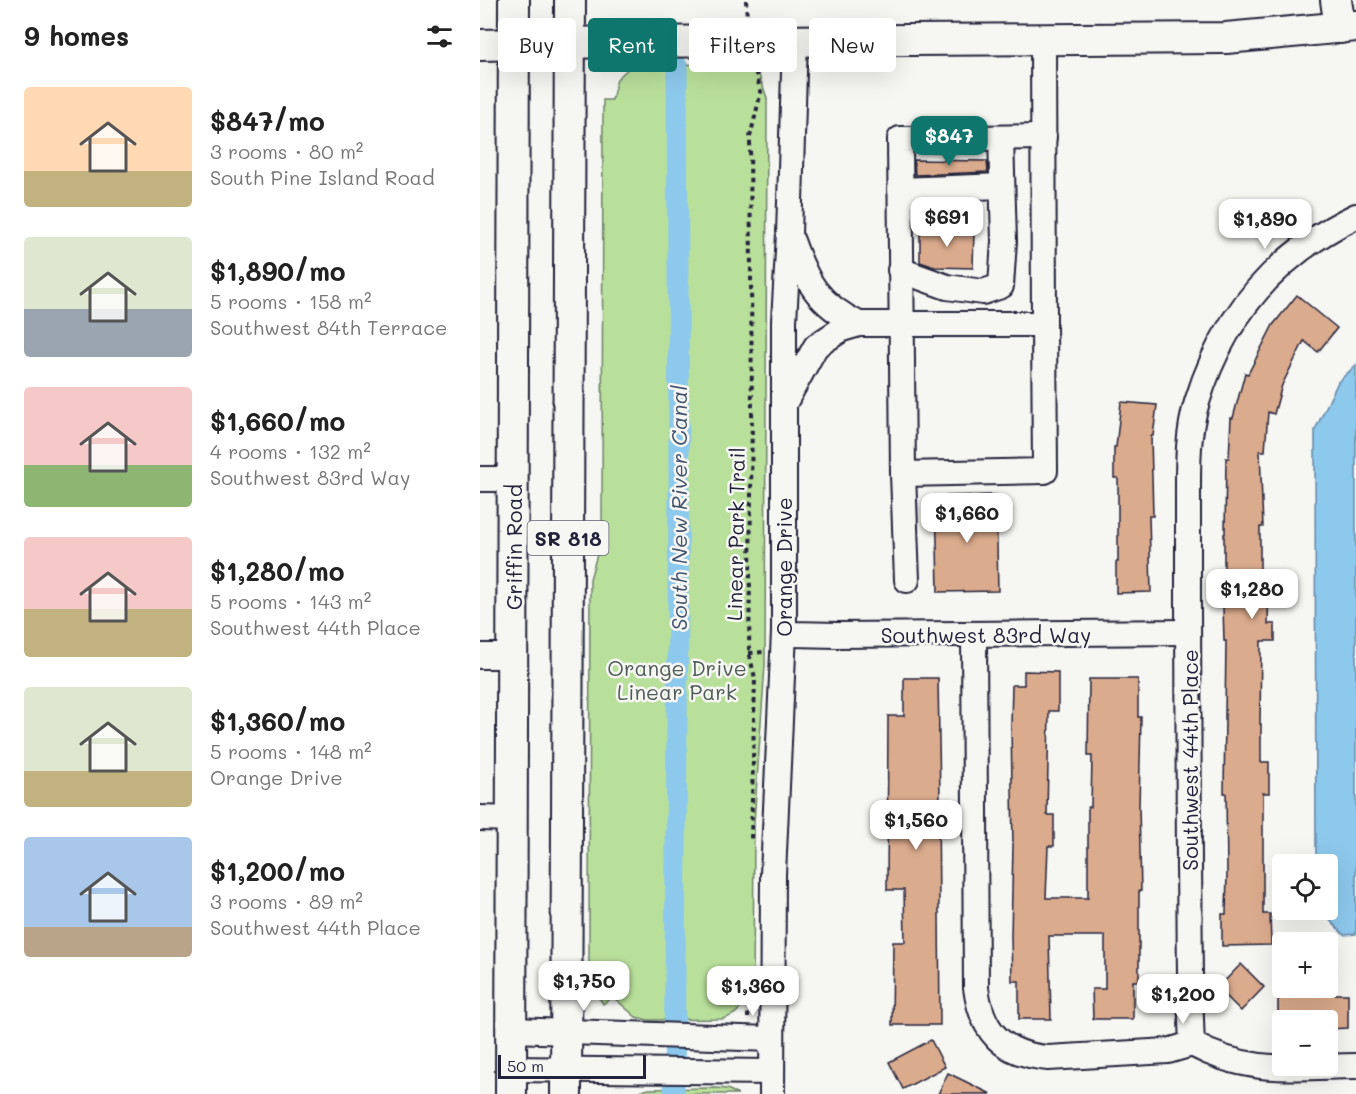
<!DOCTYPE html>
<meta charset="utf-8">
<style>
:root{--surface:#fff;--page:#f2f2f2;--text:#222;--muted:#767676;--accent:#0f766e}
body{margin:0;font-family:Mali,sans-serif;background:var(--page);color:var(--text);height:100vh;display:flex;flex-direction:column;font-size:22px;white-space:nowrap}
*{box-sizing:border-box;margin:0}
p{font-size:20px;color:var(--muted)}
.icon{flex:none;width:33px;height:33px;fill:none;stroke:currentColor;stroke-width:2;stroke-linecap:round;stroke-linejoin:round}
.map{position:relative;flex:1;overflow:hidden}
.panel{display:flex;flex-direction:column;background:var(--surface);width:480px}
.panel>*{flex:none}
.top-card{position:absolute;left:18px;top:18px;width:570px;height:54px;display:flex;gap:12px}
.buttons{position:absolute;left:792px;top:854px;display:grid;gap:12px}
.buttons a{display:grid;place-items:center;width:66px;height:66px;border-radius:6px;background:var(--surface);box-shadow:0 6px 24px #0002;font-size:30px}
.scale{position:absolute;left:18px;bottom:15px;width:148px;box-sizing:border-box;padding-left:6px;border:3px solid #22223b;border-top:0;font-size:16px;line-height:21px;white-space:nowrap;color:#22223b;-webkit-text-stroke:4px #f6f6f2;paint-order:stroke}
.price{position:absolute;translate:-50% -51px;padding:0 14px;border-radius:12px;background:#fff;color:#222;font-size:20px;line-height:39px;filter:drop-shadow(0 2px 3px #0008)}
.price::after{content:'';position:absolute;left:50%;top:36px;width:18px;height:14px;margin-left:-9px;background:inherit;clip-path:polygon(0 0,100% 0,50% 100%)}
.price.active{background:var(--accent);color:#fff}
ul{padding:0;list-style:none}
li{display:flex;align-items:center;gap:18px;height:150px;padding:0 24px}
li span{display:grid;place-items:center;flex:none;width:168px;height:120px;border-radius:6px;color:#555}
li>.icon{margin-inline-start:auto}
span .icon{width:72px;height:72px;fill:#fffc;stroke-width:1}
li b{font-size:26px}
h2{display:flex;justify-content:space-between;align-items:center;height:72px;padding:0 24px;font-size:26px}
.tag{padding:0 21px;border-radius:6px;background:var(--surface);box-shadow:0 6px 24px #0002;font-size:21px;line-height:54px}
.tag.active{background:var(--accent);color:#fff}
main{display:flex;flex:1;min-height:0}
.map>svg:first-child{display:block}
.green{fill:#b9e09b;stroke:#6e816b;stroke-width:1.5}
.water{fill:#8dc9ed;stroke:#6286a6;stroke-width:1.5}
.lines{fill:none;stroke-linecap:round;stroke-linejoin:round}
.canal{stroke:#8dc9ed;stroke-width:21}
.building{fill:#dbab8d;stroke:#22223b;stroke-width:1.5}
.minor-casing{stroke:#22223b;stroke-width:28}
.major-casing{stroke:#22223b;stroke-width:34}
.path{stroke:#22223b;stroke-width:4;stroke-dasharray:4.5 4.5;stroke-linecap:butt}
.minor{stroke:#f6f6f2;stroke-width:24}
.major{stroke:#f6f6f2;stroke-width:30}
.labels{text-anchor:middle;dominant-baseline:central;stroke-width:5;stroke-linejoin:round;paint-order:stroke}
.shield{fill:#f6f6f2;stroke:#626272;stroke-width:1.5}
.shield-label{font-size:20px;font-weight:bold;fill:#22223b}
.street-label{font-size:21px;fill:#22223b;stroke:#f6f6f2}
.park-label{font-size:21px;fill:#4f5b58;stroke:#f6f6f2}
.water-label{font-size:22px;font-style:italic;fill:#425470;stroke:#f6f6f2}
</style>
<main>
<section class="panel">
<h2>9 homes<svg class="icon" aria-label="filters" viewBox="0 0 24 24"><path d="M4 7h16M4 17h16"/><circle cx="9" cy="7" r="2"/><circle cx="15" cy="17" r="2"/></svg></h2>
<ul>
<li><span style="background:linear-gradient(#ffd9b3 70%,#c2b280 0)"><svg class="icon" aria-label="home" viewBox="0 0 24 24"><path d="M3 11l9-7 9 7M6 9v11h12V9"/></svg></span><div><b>$847/mo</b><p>3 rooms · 80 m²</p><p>South Pine Island Road</p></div></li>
<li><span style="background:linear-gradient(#dfe7d0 60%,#9aa5b1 0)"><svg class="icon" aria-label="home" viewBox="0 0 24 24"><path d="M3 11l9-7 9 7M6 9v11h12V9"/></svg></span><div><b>$1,890/mo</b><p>5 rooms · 158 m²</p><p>Southwest 84th Terrace</p></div></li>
<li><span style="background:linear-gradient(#f6c9c9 65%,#8fb573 0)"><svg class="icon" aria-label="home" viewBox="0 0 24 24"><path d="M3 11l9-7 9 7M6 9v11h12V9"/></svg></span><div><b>$1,660/mo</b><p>4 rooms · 132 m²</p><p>Southwest 83rd Way</p></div></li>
<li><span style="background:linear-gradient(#f6c9c9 60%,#c2b280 0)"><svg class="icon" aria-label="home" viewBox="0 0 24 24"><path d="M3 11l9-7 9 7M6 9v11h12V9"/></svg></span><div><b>$1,280/mo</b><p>5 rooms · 143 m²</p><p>Southwest 44th Place</p></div></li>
<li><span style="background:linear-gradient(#dfe7d0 70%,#c2b280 0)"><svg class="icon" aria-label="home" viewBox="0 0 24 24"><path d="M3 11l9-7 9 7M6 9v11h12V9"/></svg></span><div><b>$1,360/mo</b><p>5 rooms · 148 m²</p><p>Orange Drive</p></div></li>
<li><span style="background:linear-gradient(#a9c7e8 75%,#b9a48a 0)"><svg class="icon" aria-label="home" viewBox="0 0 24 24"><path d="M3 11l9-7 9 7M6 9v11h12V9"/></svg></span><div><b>$1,200/mo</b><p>3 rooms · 89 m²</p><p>Southwest 44th Place</p></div></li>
</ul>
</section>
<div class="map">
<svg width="876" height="1094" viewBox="0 0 876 1094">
<rect width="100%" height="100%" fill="#f6f6f2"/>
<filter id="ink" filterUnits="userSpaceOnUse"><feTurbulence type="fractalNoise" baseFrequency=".0167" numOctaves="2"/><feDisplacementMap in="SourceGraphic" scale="12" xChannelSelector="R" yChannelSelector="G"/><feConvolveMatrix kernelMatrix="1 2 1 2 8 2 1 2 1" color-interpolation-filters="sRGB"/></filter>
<g filter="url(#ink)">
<!-- green -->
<g class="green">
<path d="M264 64 279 75 287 98 285 665 274 822 273 993H265C263 1009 257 1015 242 1019L168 1020 156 1017 133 997 123 1004C114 991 111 980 109 964L110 579 122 537 123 100H132L137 79 152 65Z"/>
<polygon points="235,1088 247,1089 258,1094 151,1094 169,1089"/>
</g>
<!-- water -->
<polygon class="water" points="876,365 876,934 864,935 839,909 848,909 848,864 836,864 835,430 858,382"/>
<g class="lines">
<!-- canal -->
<polyline class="canal" points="194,1094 199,482 197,66"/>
</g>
<!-- building -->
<g class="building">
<polygon points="434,160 507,161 508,172 435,175"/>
<polygon points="440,228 494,229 493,268 455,267 440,262"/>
<polygon points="817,295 857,328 838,352 824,341 802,385 794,414 788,412 785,451 780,451 783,527 780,527 780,573 789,573 788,624 795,624 795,641 781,641 780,724 781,724 781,762 789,762 789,793 783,793 783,914 790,914 791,945 742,946 742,914 746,914 747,872 746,793 744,793 746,641 744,641 742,573 744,573 744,534 745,534 746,458 749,458 751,418 753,418 765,373 768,374 793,325"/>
<polygon points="641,402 677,405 673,436 671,436 673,516 669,516 671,592 636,593 636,562 638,562 638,478 634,478 634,447 636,447"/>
<polygon points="516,495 518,591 458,592 456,496"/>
<polygon points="544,671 578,672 578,711 569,711 567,815 574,815 574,846 568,846 566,898 608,898 608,807 611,807 612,756 608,756 609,679 658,679 658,717 661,717 659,807 661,891 659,891 659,981 653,981 653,1019 613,1019 612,989 625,989 625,936 569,936 571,1019 539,1019 539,981 532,981 531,936 533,846 531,725 532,685 544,685"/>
<polygon points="424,678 458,678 460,799 458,799 460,1025 412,1025 413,942 425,942 424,890 407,890 408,716 424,716"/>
<polygon points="761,964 784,987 761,1011 738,988"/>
<polygon points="830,987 830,994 868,994 868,1028 848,1029 848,1020 798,1020 798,988"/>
<polygon points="451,1040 465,1067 423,1089 409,1062"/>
<polygon points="468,1073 511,1094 458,1094"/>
</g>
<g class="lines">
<defs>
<g id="minor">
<polyline points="564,137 420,139 423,474 565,471 564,324"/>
<polyline points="420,190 522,186"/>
<path d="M312 241C327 283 338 304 379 324"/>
<polyline points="420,270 467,287 503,292 521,286 524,241 521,138"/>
<polyline points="304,404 336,346 362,329 379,324 564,324 563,39"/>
<polyline points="423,474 427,580"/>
<polyline points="0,479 33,479"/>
<polyline points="304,632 312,634 357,635 708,632"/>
<path d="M494 634 496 988C502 1033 523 1054 568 1058L688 1051 712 1044C769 1075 814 1067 876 1066"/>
<polyline points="0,656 33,656"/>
<polyline points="0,818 33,819"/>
<polyline points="32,1030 292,1039"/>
<path d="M712 1044C709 986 710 927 709 868 709 780 708 693 708 605 708 571 708 536 708 501 708 468 707 434 717 402 743 317 796 254 876 216"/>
<polyline points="32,1069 292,1072"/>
<polyline points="292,1094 293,875 304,632 304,321 309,234 315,40"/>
</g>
<g id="major">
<polyline points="856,0 860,28"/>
<polyline points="0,45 132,42 746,38 876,26"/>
<polyline points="31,1094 34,0"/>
<polyline points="86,1094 90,0"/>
</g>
</defs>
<!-- minor casing -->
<use href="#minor" class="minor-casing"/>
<!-- major casing -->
<use href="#major" class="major-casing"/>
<!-- path -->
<g class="path">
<polyline points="266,0 267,19"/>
<polyline points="270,65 275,70 281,92 270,137 272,415 269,653 275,678 271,841"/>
<polyline points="269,653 284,652"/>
<polyline points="268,1018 269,990"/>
</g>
<!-- minor -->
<use href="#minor" class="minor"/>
<!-- major -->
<use href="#major" class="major"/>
</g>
</g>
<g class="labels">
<!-- shield labels -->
<rect class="shield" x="47.5" y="521" width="81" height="34" rx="4.5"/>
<g class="shield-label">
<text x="88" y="538">SR 818</text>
</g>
<!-- street labels -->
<g class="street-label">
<text transform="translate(255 534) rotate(-89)">Linear Park Trail</text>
<text transform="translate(33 547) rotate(-90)">Griffin Road</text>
<text transform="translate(303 567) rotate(-90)">Orange Drive</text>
<text x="506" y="634">Southwest 83rd Way</text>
<text transform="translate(709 760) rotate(-90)">Southwest 44th Place</text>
</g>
<!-- park labels -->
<g class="park-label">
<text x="197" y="667">Orange Drive<tspan x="197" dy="24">Linear Park</tspan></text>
</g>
<!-- water labels -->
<g class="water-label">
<text transform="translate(198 508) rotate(-90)">South New River Canal</text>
</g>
</g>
</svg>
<div class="buttons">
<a><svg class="icon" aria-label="locate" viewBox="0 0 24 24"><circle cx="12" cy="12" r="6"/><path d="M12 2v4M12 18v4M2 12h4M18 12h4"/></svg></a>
<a>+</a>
<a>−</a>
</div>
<div class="scale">50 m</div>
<b class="price active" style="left:469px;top:167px">$847</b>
<b class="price" style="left:467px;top:248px">$691</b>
<b class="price" style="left:785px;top:250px">$1,890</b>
<b class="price" style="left:487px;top:544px">$1,660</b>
<b class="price" style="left:772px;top:620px">$1,280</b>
<b class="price" style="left:436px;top:851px">$1,560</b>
<b class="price" style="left:104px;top:1012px">$1,750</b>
<b class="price" style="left:273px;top:1017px">$1,360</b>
<b class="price" style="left:703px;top:1025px">$1,200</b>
<div class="top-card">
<a class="tag">Buy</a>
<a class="tag active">Rent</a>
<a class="tag">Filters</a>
<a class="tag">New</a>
</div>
</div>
</main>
